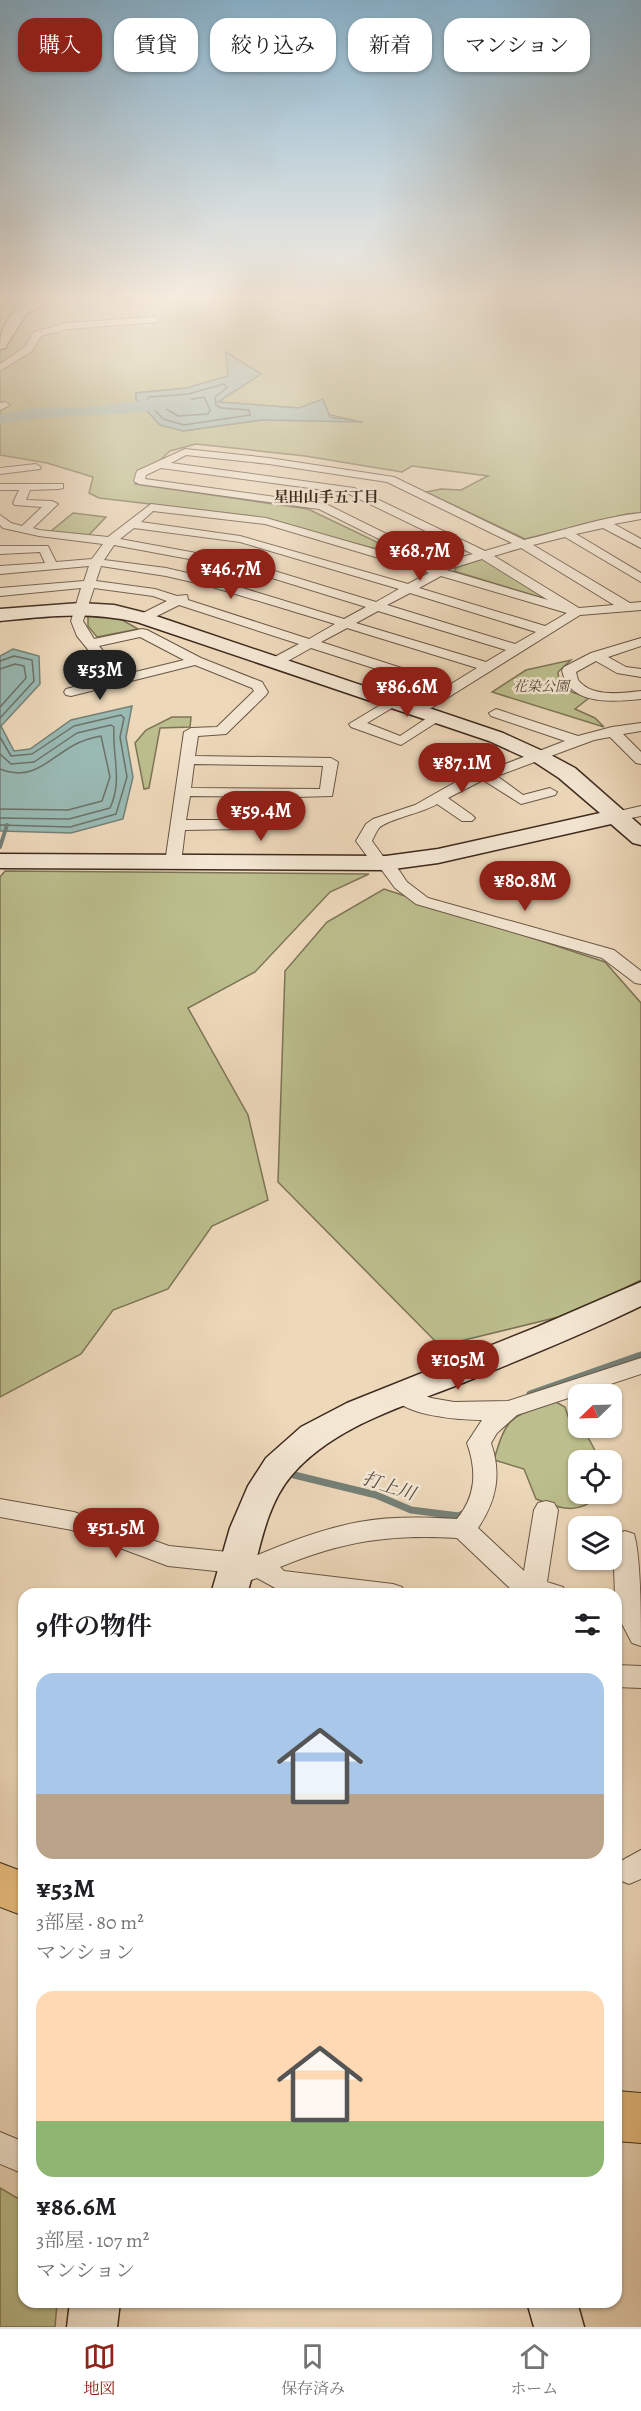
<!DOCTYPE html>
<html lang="ja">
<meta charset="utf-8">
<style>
:root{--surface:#fff;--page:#f2f2f2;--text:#202124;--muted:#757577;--line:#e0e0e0;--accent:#8f2418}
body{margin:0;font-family:Alegreya,"Noto Serif JP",serif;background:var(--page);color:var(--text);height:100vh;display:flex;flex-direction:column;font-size:22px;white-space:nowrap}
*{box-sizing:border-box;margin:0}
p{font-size:20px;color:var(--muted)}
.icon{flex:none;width:33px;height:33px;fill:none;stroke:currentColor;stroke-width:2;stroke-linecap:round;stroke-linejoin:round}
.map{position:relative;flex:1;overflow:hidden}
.drawer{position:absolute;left:18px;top:1588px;width:604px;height:720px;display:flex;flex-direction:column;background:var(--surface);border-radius:18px;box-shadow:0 2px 4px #0004}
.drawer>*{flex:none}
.banner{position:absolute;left:18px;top:18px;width:606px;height:54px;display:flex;gap:12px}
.needle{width:39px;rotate:247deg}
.buttons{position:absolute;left:568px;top:1384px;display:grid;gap:12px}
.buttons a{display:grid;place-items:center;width:54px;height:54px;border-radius:12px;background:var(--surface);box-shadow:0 2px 4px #0004;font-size:30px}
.price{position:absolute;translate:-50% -51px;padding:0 14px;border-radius:21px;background:var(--accent);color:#fff;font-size:20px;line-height:39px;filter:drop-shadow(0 2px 3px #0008)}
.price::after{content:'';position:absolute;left:50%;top:36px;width:18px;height:14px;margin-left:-9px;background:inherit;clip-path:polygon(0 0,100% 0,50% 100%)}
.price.on{background:#222;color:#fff}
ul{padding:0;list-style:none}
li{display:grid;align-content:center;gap:12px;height:318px;padding:0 18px}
li span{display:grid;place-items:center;height:186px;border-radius:18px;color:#555}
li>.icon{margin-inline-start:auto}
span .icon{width:108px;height:108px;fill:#fffc;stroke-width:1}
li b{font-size:26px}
h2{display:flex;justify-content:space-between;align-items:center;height:72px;padding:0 18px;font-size:26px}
.chip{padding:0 21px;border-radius:18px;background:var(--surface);box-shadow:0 2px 4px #0004;font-size:21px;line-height:54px}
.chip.on{background:var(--accent);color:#fff}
.tab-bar{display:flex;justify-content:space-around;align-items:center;height:84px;border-top:2px solid var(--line);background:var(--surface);font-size:16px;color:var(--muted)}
.tab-bar a{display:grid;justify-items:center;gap:3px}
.tab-bar .on{color:var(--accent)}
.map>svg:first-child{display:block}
.green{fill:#bcbe8d;stroke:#7d7456;stroke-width:1.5;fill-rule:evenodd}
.water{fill:#99b9b3;stroke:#758077;stroke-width:1.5}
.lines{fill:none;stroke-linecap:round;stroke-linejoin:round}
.shore{stroke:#6c7268;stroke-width:1.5}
.stream-far1{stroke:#758077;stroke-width:4}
.stream{stroke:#758077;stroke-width:7}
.river{fill:#99b9b3;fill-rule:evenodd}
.street-casing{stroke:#6a5645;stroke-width:2}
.secondary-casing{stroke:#3e2a1e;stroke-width:3}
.primary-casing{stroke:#3e2a1e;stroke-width:2}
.street{fill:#f3e6d2;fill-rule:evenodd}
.secondary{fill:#f3e6d2;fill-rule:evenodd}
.primary{fill:#e6bc7d;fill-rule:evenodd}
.labels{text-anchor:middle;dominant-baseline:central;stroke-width:5;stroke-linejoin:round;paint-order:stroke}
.far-park-label{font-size:14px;font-style:italic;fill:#574834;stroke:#f3e6d2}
.far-neighbourhood-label{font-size:15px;font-weight:bold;fill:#3e2a1e;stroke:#f3e6d2}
.water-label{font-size:18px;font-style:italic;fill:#554e43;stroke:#f3e6d2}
</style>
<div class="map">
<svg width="641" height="2327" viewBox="0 0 641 2327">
<rect width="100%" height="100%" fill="#edd8ba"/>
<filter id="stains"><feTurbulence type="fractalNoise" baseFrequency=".00333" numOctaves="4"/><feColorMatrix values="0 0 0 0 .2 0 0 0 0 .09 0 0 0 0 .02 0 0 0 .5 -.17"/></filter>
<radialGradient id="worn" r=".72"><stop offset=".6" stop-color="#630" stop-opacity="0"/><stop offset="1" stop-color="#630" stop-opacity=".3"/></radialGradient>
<!-- green -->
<g class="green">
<path d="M0 296H641V513L627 514 525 539 426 492 441 489 461 490 488 476 412 466 402 472 305 456 196 444 170 451 135 484 308 509 410 558 252 516 99 498 89 493 93 477 47 463 0 455ZM227 353 261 374 217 402 300 408 357 421 262 420 183 431 136 399V393L187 388 229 376Z"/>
<polygon points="73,513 106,517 87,537 50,532"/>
<polygon points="484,558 549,600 454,571 457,567"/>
<polygon points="88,614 117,617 138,629 97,637 88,626"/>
<polygon points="571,660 558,672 559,682 572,692 589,698 575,709 595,718 604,727 492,692 526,670"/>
<polygon points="172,717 191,717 190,727 160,728 149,788 144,789 135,743 146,730"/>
<polygon points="5,871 369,874 330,892 255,972 188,1008 248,1115 268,1200 212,1226 168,1289 113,1310 81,1354 0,1397 0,877"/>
<polygon points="384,889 605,962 641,1003 641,1280 575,1313 440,1346 278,1182 285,971 327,922"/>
<path d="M554 1401 565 1407 572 1428 579 1426V1428H583L598 1456 610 1453 614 1459 612 1481V1461H579V1494H602C578 1515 564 1510 536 1499L524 1469 494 1460C507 1414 511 1418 554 1401Z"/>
<polygon points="0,2188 24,2202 24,2302 57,2303 55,2327 0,2327"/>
</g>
<!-- water -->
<g class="water">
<polygon points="226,352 261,374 218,402 299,408 323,399 330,417 363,422 262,420 183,431 160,425 136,399 136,393 187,388 228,376"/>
<polygon points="13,649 39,656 40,684 1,726 14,751 30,749 71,720 132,706 126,737 133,777 123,819 71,833 0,831 0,656"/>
</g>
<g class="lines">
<!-- shore -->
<g class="shore">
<polygon points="224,384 227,388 215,397 216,405 221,408 249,410 250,415 184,425 163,419 147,401 149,397 188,394"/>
<polygon points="204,397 210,410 208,414 178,416 163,407 165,404"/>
<polyline points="0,661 14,656 32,660 34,681 0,718"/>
<polyline points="0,669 15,664 24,666 26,678 0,707"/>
<polyline points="0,737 11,756 32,754 74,726 121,715 124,718 120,737 127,777 116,814 70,827 0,825"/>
<path d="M0 754 11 764 34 762 77 733 111 725 114 727C112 756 123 780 110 808L69 819 0 818"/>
<path d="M0 769C33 782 47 760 74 745 83 740 91 738 101 736L110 777 102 801 68 810 0 809"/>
</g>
<!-- stream-far1 -->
<polyline class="stream-far1" points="0,847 7,825"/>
<!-- stream -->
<g class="stream">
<polyline points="530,1394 641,1355"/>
<polyline points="286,1473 376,1495 411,1510 459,1516 464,1513"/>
</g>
<!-- river -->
<path class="river" d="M185 396 190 398 193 401 190 404C129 419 62 412 0 424V414L32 408H79Z"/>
<defs>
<g id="street">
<polygon points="155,317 159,320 158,322 67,329 41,336 32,351 0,371 0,364 25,347 34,332 67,323"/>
<polygon points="5,402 10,405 0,410 0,403"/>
<path d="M185 449 269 458 394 477 524 540C563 531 601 517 641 513V519L614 524 641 539V548L603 528 576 534 641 573V582L565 537 533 545 630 603 641 602V610L580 615 420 715 413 711 415 708 442 690 311 648 279 666H269L267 663 269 660 299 644 179 605 147 621H139L137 618 139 615 167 601 153 596 94 588 83 621 94 639 142 629 147 630 201 658 262 682 268 692 266 695 226 734 198 736 195 756 331 758 338 762 332 796 295 797 294 825 291 828 185 830 181 863 173 868 167 866 165 863 184 732 191 728 217 727 254 691 252 688 195 665 71 696 66 695 64 692 66 689 111 678 77 636 71 621 81 588 0 596V588L84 581 89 566 0 574V566L45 563 40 552 0 554V546H48L56 562 92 559 103 544 39 536 3 528 0 525V515L11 523 22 526 42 507 15 505 13 503 19 490H0V484H63V488L59 489 30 490 26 500 52 501 58 504 33 528 39 530 108 537 151 504 266 518 433 566 319 509 139 484 134 481 137 471ZM186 455 269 464 387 482 512 543 485 551 354 488 171 463ZM161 468 347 493 473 554 443 562 326 504 145 479 146 475ZM153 511 265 524 429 573 408 584 240 536 141 522ZM134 528 240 542 399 589 376 602 245 562 120 539ZM114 545 243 569 366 607 344 619 213 579 166 568 104 560ZM521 548 614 605 579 608 494 556ZM482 559 548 600 446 570ZM101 566 166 576 209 586 335 624 309 639 188 600 187 595 177 596 155 589 96 581ZM441 576 567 613 545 626 419 588ZM410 593 536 632 515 644 387 605ZM378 611 506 650 486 662 356 623ZM347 628 477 668 451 684 321 642ZM140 637 184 660 123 675 99 646ZM194 764 323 766 320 789 191 788ZM190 796 280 797 279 820H186Z"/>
<polygon points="36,464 41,467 40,469 0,474 0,468"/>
<path d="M641 638V646L608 657 626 667 641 669V677L617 673 596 661 576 672 578 680C592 698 621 693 641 691V699C612 702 569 706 562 670L564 667 591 653Z"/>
<polygon points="392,698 399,702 397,705 367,723 400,736 433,714 438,713 445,717 401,745 351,727 349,724"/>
<path d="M496 709 578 736 612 727 641 723V731L623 734 641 752V764L636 763 610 737 594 740 497 776 523 795 550 788 557 792 555 795 521 804 483 780 448 798 472 815 475 818 472 821H462L437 804C423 813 388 819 379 828 376 832 374 837 372 841L385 859 392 860 407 882 428 898 614 950 641 971V984L635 983 602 958 416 904 395 888 381 869 375 867 356 841 366 824 373 819 415 805 468 775 500 766 565 741 491 716 489 713Z"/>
<polygon points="641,806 641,816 616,821 608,816 611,813"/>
<path d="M641 1358V1374L517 1415 497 1433 491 1443C502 1475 496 1501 478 1528L524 1571 534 1510 538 1503 546 1501 554 1503 558 1510 547 1582 563 1587 566 1594 515 1593 457 1538C389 1534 343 1541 280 1567L284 1571 393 1584 402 1587 405 1594H315L279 1590 257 1578 235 1586 226 1583 223 1576 225 1572 168 1566 72 1530 0 1517V1499L74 1512 169 1546 238 1553 247 1556 248 1559C284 1544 321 1529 359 1522 391 1516 425 1517 457 1519 476 1496 477 1471 467 1443L482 1420C460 1420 403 1416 391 1395L394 1389 402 1387 431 1398 454 1402 508 1401Z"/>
<path d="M625 1531 634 1534C641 1557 641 1618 641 1646L632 1643 622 1624 616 1623 613 1541 616 1534Z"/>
<polygon points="616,1665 641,1666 641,1688 616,1687"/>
<polygon points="641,1850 641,1879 629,1884 619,1880 616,1875 619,1862"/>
<polygon points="0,2132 24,2142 24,2174 0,2164"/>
</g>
<g id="secondary">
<path d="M42 296H57L26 314 5 348 0 349C0 318 17 308 42 296Z"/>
<path d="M80 603 114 605 150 614 503 733 547 753 575 768 641 826V845L633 843 611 824 438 863 386 870 0 868V854L386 856 438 849 600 813 559 778 533 761 489 741 137 622C89 611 48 616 0 621V609Z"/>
<path d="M641 1282V1306C584 1334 524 1358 465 1382 406 1406 334 1425 291 1476 264 1508 259 1556 247 1594H211L230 1528 248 1486 266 1458 301 1427 347 1403 537 1327Z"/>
<polygon points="70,2302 120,2302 117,2327 67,2327"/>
<polygon points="527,2302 577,2302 584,2327 534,2327"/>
</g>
<g id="primary">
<polygon points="0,1863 24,1872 24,1916 0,1907"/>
<polygon points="616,2091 641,2093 641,2143 616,2141"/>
</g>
</defs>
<!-- street casing -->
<use href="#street" class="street-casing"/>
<!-- secondary casing -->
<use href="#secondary" class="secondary-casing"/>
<!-- primary casing -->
<use href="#primary" class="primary-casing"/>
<!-- street -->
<use href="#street" class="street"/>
<!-- secondary -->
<use href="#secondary" class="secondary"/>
<!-- primary -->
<use href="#primary" class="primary"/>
</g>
<!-- sky -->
<linearGradient id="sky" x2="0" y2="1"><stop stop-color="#88b6d3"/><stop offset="0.48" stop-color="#f7ede0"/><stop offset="1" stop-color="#f7ede0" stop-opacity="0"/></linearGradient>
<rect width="641" height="621" fill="url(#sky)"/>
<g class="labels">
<!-- far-park labels -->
<g class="far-park-label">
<text x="541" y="686">花染公園</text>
</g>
<!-- far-neighbourhood labels -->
<g class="far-neighbourhood-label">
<text x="326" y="497">星田山手五丁目</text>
</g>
<!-- water labels -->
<g class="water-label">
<text transform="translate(389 1486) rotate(18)">打上川</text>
</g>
</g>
<rect width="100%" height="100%" filter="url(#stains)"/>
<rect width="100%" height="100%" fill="url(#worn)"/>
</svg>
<div class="buttons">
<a><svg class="needle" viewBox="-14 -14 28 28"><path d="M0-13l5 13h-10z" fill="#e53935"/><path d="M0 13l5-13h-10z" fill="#757577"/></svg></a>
<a><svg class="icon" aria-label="locate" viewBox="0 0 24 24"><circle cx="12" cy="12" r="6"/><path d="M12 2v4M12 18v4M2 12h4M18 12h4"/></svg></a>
<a><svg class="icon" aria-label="layers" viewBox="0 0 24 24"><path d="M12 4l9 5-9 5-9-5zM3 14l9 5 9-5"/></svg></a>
</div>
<b class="price" style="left:420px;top:582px">¥68.7M</b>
<b class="price" style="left:231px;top:600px">¥46.7M</b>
<b class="price on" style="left:100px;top:701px">¥53M</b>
<b class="price" style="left:407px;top:718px">¥86.6M</b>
<b class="price" style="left:462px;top:794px">¥87.1M</b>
<b class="price" style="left:261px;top:842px">¥59.4M</b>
<b class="price" style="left:525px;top:912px">¥80.8M</b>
<b class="price" style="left:458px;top:1391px">¥105M</b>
<b class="price" style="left:116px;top:1559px">¥51.5M</b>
<div class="banner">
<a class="chip on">購入</a>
<a class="chip">賃貸</a>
<a class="chip">絞り込み</a>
<a class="chip">新着</a>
<a class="chip">マンション</a>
</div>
<section class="drawer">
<h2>9件の物件<svg class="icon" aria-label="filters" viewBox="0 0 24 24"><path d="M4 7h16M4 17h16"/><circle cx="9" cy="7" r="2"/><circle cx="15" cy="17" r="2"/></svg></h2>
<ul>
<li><span style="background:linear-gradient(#a9c7e8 65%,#b9a48a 0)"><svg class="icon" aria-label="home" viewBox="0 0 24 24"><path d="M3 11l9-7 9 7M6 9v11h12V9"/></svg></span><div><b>¥53M</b><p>3部屋 · 80 m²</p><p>マンション</p></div></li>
<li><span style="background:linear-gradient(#ffd9b3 70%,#8fb573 0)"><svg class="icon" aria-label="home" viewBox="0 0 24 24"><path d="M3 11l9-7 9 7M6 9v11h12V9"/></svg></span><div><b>¥86.6M</b><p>3部屋 · 107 m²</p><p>マンション</p></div></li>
</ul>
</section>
</div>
<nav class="tab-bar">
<a class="on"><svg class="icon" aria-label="map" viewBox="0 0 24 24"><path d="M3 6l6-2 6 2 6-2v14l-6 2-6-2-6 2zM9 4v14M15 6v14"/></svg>地図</a>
<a><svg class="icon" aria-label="saved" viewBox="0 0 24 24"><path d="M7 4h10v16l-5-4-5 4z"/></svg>保存済み</a>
<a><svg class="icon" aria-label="home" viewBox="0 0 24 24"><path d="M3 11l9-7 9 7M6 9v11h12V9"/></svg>ホーム</a>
</nav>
